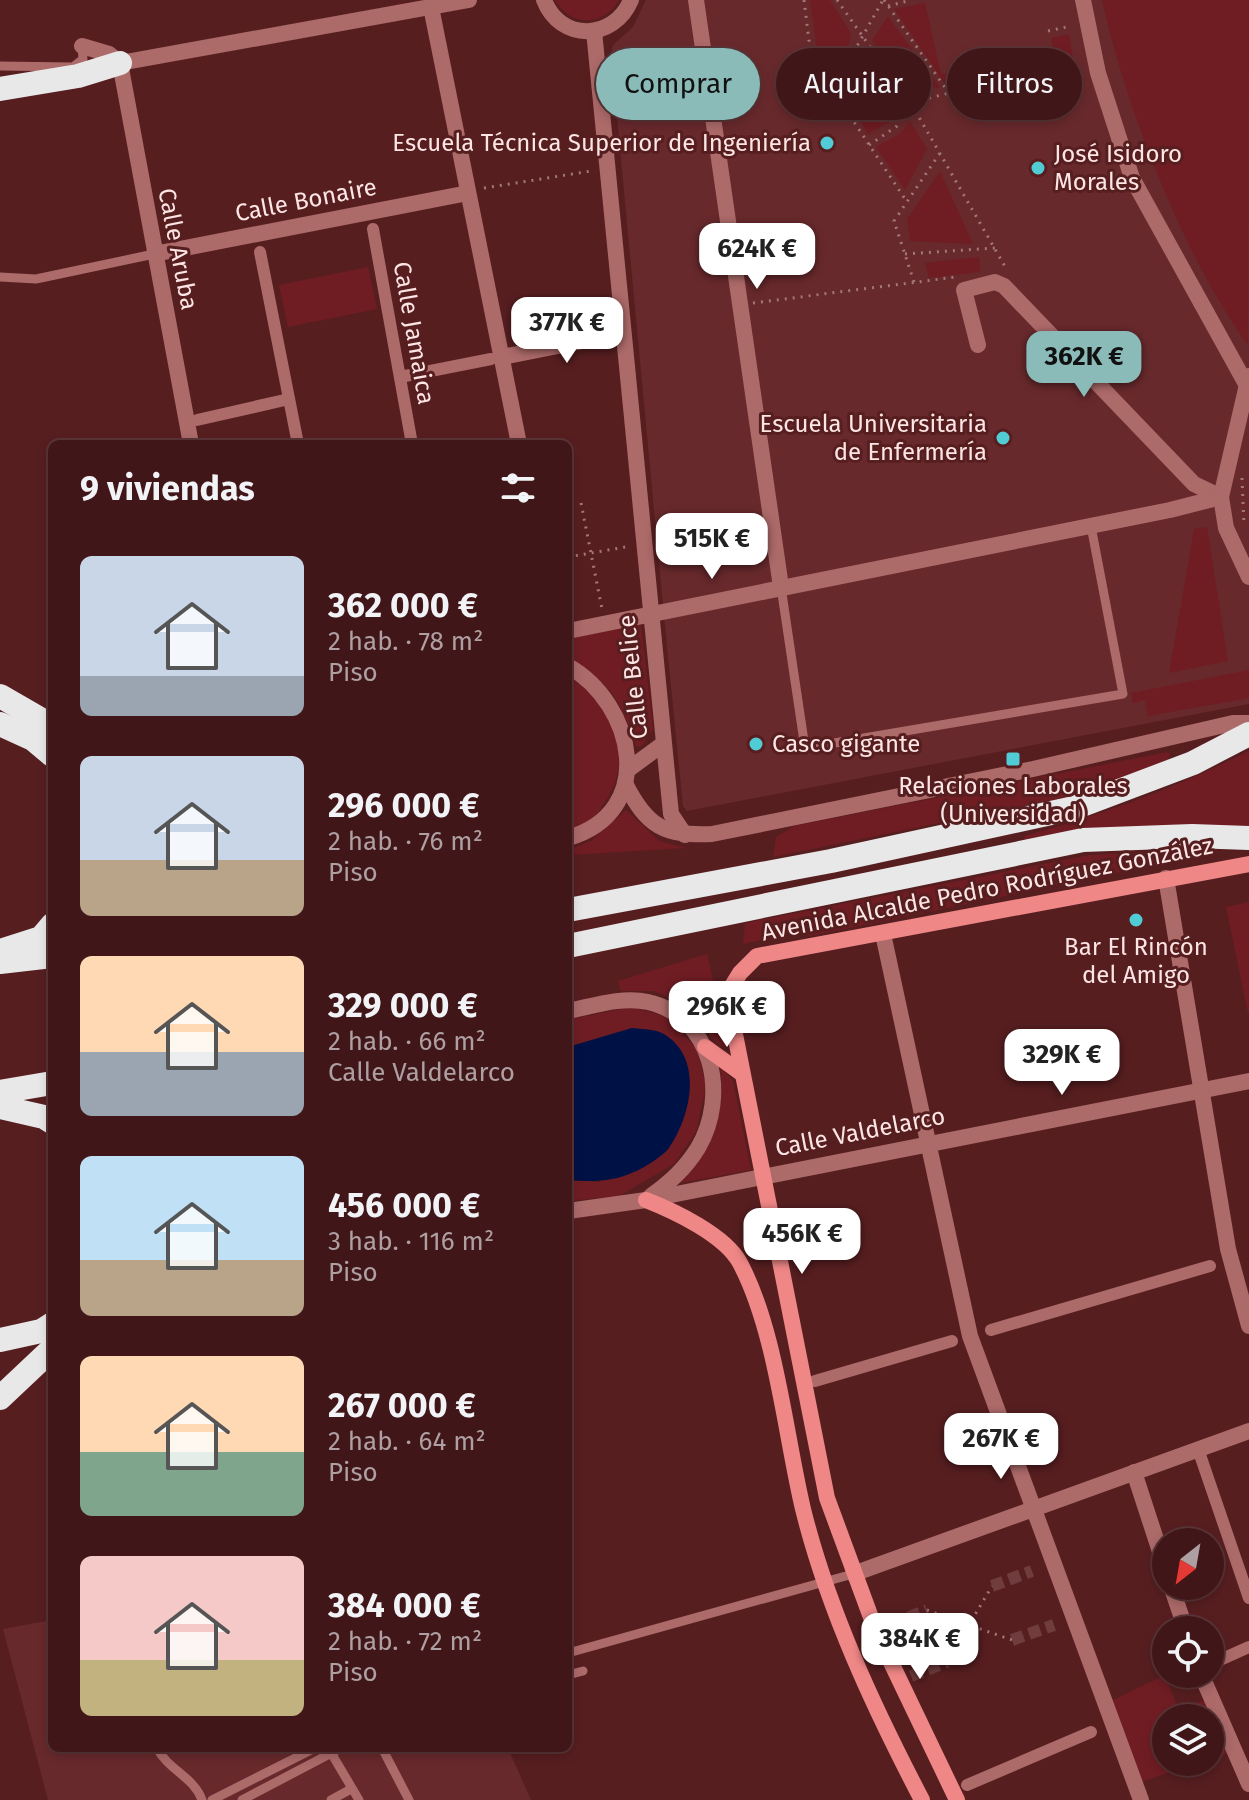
<!DOCTYPE html>
<html lang="es">
<meta charset="utf-8">
<style>
:root{--surface:#411618;--page:#4c2325;--text:#f1f3f6;--muted:#ae9fa2;--line:#5a3537;--accent:#8bbbb9}
body{margin:0;font-family:"Fira Sans",sans-serif;background:var(--page);color:var(--text);height:100vh;display:flex;flex-direction:column;font-size:30px;white-space:nowrap}
*{box-sizing:border-box;margin:0}
p{font-size:26px;color:var(--muted)}
.icon{flex:none;width:44px;height:44px;fill:none;stroke:currentColor;stroke-width:2;stroke-linecap:round;stroke-linejoin:round}
.map{position:relative;flex:1;overflow:hidden}
.sheet{position:absolute;left:48px;top:440px;width:524px;height:1312px;display:flex;flex-direction:column;background:var(--surface);border-radius:12px;box-shadow:0 4px 12px #0003,0 0 0 2px var(--line)}
.sheet>*{flex:none}
.top-card{position:absolute;left:596px;top:48px;width:532px;height:72px;display:flex;gap:16px}
.needle{width:52px;rotate:211deg}
.fabs{position:absolute;left:1152px;top:1528px;display:grid;gap:16px}
.fabs a{display:grid;place-items:center;width:72px;height:72px;border-radius:50%;background:var(--surface);box-shadow:0 4px 12px #0003,0 0 0 2px var(--line);font-size:40px}
.price{position:absolute;translate:-50% -68px;padding:0 18px;border-radius:16px;background:#fff;color:#222;font-size:26px;line-height:52px;filter:drop-shadow(0 2px 4px #0008)}
.price::after{content:'';position:absolute;left:50%;top:48px;width:24px;height:18px;margin-left:-12px;background:inherit;clip-path:polygon(0 0,100% 0,50% 100%)}
.price.on{background:var(--accent);color:#111}
ul{padding:0;list-style:none}
li{display:flex;align-items:center;gap:24px;height:200px;padding:0 32px}
li span{display:grid;place-items:center;flex:none;width:224px;height:160px;border-radius:12px;color:#555}
li>.icon{margin-inline-start:auto}
span .icon{width:96px;height:96px;fill:#fffc;stroke-width:1}
li b{font-size:34px}
h2{display:flex;justify-content:space-between;align-items:center;height:96px;padding:0 32px;font-size:34px}
.chip{padding:0 28px;border-radius:36px;background:var(--surface);box-shadow:0 4px 12px #0003,0 0 0 2px var(--line);font-size:28px;line-height:72px}
.chip.on{background:var(--accent);color:#111}
.map>svg:first-child{display:block}
.built{fill:#68292c}
.green{fill:#6f1d23}
.water{fill:#001145}
.lines{fill:none;stroke-linecap:round;stroke-linejoin:round}
.pedestrian-tunnel{stroke:#703c3d;stroke-width:12;stroke-dasharray:12 6;stroke-linecap:butt}
.path{stroke:#a17777;stroke-width:3;stroke-dasharray:2 6;stroke-linecap:butt}
.service{stroke:#ac6a69;stroke-width:9}
.pedestrian{stroke:#ac6a69;stroke-width:12}
.minor{stroke:#ac6a69;stroke-width:16}
.tertiary{stroke:#ac6a69;stroke-width:16}
.secondary{stroke:#ef8786;stroke-width:16}
.motorway{stroke:#e8e8e8;stroke-width:24}
.poi-dot{fill:#51ccd4;stroke:#571e20;stroke-width:3}
.labels{text-anchor:middle;dominant-baseline:central;stroke-width:6;stroke-linejoin:round;paint-order:stroke}
.poi-label{font-size:24px;fill:#fce5e4;stroke:#571e20;text-anchor:end}
.street-label{font-size:24px;fill:#fce5e4;stroke:#571e20}
</style>
<div class="map">
<svg width="1249" height="1800" viewBox="0 0 1249 1800">
<rect width="100%" height="100%" fill="#571e20"/>
<!-- built -->
<g class="built">
<polygon points="646,0 1249,0 1249,704 687,811 683,806 666,636 611,53 613,45 633,27"/>
<polygon points="52,1620 52,1748 508,1748 531,1800 48,1800 3,1629"/>
</g>
<!-- green -->
<g class="green">
<path d="M555 0H619C604 27 570 27 555 0Z"/>
<polygon points="810,0 830,0 851,33 848,48 824,65 817,51"/>
<path d="M1102 0H1249L1248 345C1183 256 1126 108 1102 0Z"/>
<polygon points="925,3 941,74 973,69 975,86 949,90 894,9"/>
<polygon points="888,16 940,88 905,86 872,40"/>
<polygon points="1069,34 1076,76 1013,87 1011,77 1056,69 1051,38"/>
<polygon points="865,49 895,93 891,121 868,134 838,85"/>
<polygon points="910,121 927,149 905,190 876,147 901,133"/>
<polygon points="940,171 973,244 910,241 907,219"/>
<polygon points="979,257 980,272 929,278 925,263"/>
<polygon points="368,267 377,309 288,327 279,285"/>
<polygon points="1207,527 1228,661 1169,673 1194,529"/>
<path d="M641 625 653 729 641 747 636 746C621 699 609 683 568 656V638Z"/>
<polygon points="1249,670 1249,698 1148,716 1145,700 1133,703 1131,693"/>
<path d="M568 677C610 700 636 757 606 800 602 806 597 816 591 821 585 825 575 828 568 831Z"/>
<path d="M1249 751V830L1025 840 1024 836C1102 815 1176 788 1249 751Z"/>
<polygon points="1167,752 1170,754 1168,760 1071,796 773,857 776,837 794,826"/>
<polygon points="626,810 659,841 686,848 568,855 568,850 591,841"/>
<polygon points="1146,852 1186,853 1191,858 810,936 805,931 743,944 745,923 1090,855"/>
<polygon points="1249,902 1249,1012 1248,1013 1226,907"/>
<polygon points="707,954 716,992 701,987 673,999 654,991 621,991 618,981"/>
<polygon points="700,996 714,999 721,1007 726,1047 720,1046 687,1011 675,1006"/>
<polygon points="631,1007 667,1017 697,1049 706,1086 696,1132 674,1164 619,1196 568,1201 568,1180 600,1182 632,1028 568,1047 568,1020"/>
<path d="M720 1066 733 1081 751 1170 680 1183C714 1152 726 1110 720 1066Z"/>
<polygon points="1165,1675 1179,1711 1211,1697 1234,1751 1210,1759 1210,1718 1166,1718 1166,1762 1200,1762 1135,1784 1105,1704"/>
</g>
<!-- water -->
<path class="water" d="M632 1028C641 1029 654 1029 662 1033 704 1056 692 1115 669 1148 663 1156 644 1168 634 1172 613 1182 591 1182 568 1180V1047Z"/>
<g class="lines">
<!-- pedestrian-tunnel -->
<g class="pedestrian-tunnel">
<polyline points="992,1586 1032,1571"/>
<polyline points="892,1624 927,1610"/>
<polyline points="1012,1640 1054,1625"/>
<polyline points="911,1676 947,1662"/>
</g>
<!-- path -->
<g class="path">
<polyline points="804,0 811,57 907,202"/>
<polyline points="837,0 916,112 1007,270"/>
<polyline points="884,0 953,99 1082,79"/>
<polyline points="888,6 911,0"/>
<polyline points="1048,31 1071,26"/>
<polyline points="978,65 982,94"/>
<polyline points="827,82 852,55 883,0"/>
<polyline points="869,145 897,126 910,103 949,93"/>
<polyline points="484,188 591,171"/>
<polyline points="905,254 995,248"/>
<polyline points="914,282 894,221 940,153"/>
<polyline points="753,303 956,277"/>
<polyline points="1242,478 1244,526"/>
<polyline points="581,503 602,609"/>
<polyline points="568,557 631,546"/>
<polyline points="927,1610 1012,1640"/>
<polyline points="947,1662 992,1586"/>
</g>
<!-- service -->
<g class="service">
<polyline points="0,66 73,67 83,59 82,46"/>
<polyline points="0,277 36,279 154,254"/>
<polyline points="781,587 805,748 1123,694 1091,526"/>
<polyline points="568,1653 853,1574"/>
<polyline points="568,1675 583,1671"/>
<path d="M157 1748C168 1770 194 1777 202 1800"/>
<polyline points="382,1748 409,1800"/>
<polyline points="330,1751 359,1800"/>
<polyline points="212,1800 315,1748"/>
<polyline points="242,1800 341,1748"/>
<polyline points="331,1800 351,1789"/>
</g>
<!-- pedestrian -->
<g class="pedestrian">
<polyline points="373,229 412,444"/>
<polyline points="260,252 298,444"/>
<polyline points="400,377 491,359"/>
<polyline points="197,420 289,399"/>
<polyline points="991,1330 1210,1266"/>
<polyline points="815,1381 952,1341"/>
<polyline points="1198,1449 1249,1598"/>
<polyline points="1211,1664 1249,1647"/>
<polyline points="967,1785 1091,1732"/>
</g>
<!-- minor -->
<g class="minor">
<polyline points="696,0 781,587"/>
<polyline points="431,7 519,444"/>
<polyline points="82,46 109,54 120,63 191,444"/>
<polyline points="154,254 468,193"/>
<polyline points="978,345 964,290 995,282 1004,286 1194,484 1221,497"/>
<polyline points="502,357 623,333"/>
<polyline points="568,631 1170,510 1221,497"/>
<polyline points="1166,878 1228,1249 1249,1326"/>
<polyline points="883,934 970,1336 1141,1800"/>
<polyline points="1134,1472 1166,1570"/>
<polyline points="853,1574 1249,1431"/>
<polyline points="1171,1586 1186,1630"/>
<polyline points="1201,1674 1249,1784"/>
</g>
<!-- tertiary -->
<g class="tertiary">
<path d="M544 0C560 42 614 41 631 0"/>
<polyline points="1083,0 1098,73 1132,178 1245,382"/>
<polyline points="594,31 671,814 685,835"/>
<polyline points="120,63 469,0"/>
<polyline points="1249,376 1221,497 1226,528 1249,577"/>
<path d="M568 666C635 704 658 812 568 838"/>
<polyline points="629,769 663,744"/>
<path d="M625 783C647 827 664 836 712 834L1033 769 1233 723H1249"/>
<path d="M568 1011C593 1006 622 996 648 1002 713 1017 729 1095 698 1148 685 1169 670 1182 651 1196"/>
<polyline points="568,1211 646,1200 1249,1081"/>
</g>
<!-- secondary -->
<g class="secondary">
<polyline points="705,1047 741,1073"/>
<path d="M646 1200C674 1211 725 1235 740 1263 776 1331 785 1433 803 1509 828 1610 874 1708 922 1800"/>
<polyline points="957,1800 876,1631 827,1498 727,994 740,973 757,956 1249,864"/>
</g>
<!-- motorway -->
<g class="motorway">
<polyline points="0,89 78,76 120,63"/>
<polyline points="0,696 52,726"/>
<polyline points="0,724 33,739 52,755"/>
<polyline points="568,910 831,861 1074,808 1193,763 1249,734"/>
<polyline points="568,946 1083,840 1192,836 1249,838"/>
<polyline points="0,951 41,938 52,925"/>
<polyline points="0,962 52,956"/>
<polyline points="0,1092 52,1083"/>
<polyline points="0,1107 44,1117 52,1122"/>
<polyline points="0,1340 41,1331 52,1324"/>
<polyline points="0,1398 52,1349"/>
</g>
</g>
<!-- markers -->
<g class="poi-dot">
<circle cx="827" cy="143" r="8"/>
<circle cx="1038" cy="168" r="8"/>
<circle cx="1003" cy="438" r="8"/>
<circle cx="756" cy="744" r="8"/>
<rect x="1005" y="751" width="16" height="16" rx="4"/>
<circle cx="1136" cy="920" r="8"/>
</g>
<g class="labels">
<!-- poi labels -->
<g class="poi-label">
<text x="811" y="143">Escuela Técnica Superior de Ingeniería</text>
<text x="1054" y="154" text-anchor="start">José Isidoro<tspan x="1054" dy="28">Morales</tspan></text>
<text x="987" y="424">Escuela Universitaria<tspan x="987" dy="28">de Enfermería</tspan></text>
<text x="772" y="744" text-anchor="start">Casco gigante</text>
<text x="1013" y="786" text-anchor="middle">Relaciones Laborales<tspan x="1013" dy="28">(Universidad)</tspan></text>
<text x="1136" y="947" text-anchor="middle">Bar El Rincón<tspan x="1136" dy="28">del Amigo</tspan></text>
</g>
<!-- street labels -->
<g class="street-label">
<text transform="translate(306 200) rotate(-11)">Calle Bonaire</text>
<text transform="translate(178 249) rotate(79)">Calle Aruba</text>
<text transform="translate(414 333) rotate(80)">Calle Jamaica</text>
<text transform="translate(633 677) rotate(-96)">Calle Belice</text>
<text transform="translate(987 889) rotate(-11)">Avenida Alcalde Pedro Rodríguez González</text>
<text transform="translate(860 1132) rotate(-11)">Calle Valdelarco</text>
</g>
</g>
</svg>
<div class="fabs">
<a><svg class="needle" viewBox="-14 -14 28 28"><path d="M0-13l5 13h-10z" fill="#e53935"/><path d="M0 13l5-13h-10z" fill="#ae9fa2"/></svg></a>
<a><svg class="icon" aria-label="locate" viewBox="0 0 24 24"><circle cx="12" cy="12" r="6"/><path d="M12 2v4M12 18v4M2 12h4M18 12h4"/></svg></a>
<a><svg class="icon" aria-label="layers" viewBox="0 0 24 24"><path d="M12 4l9 5-9 5-9-5zM3 14l9 5 9-5"/></svg></a>
</div>
<b class="price" style="left:757px;top:291px">624K €</b>
<b class="price" style="left:567px;top:365px">377K €</b>
<b class="price on" style="left:1084px;top:399px">362K €</b>
<b class="price" style="left:712px;top:581px">515K €</b>
<b class="price" style="left:727px;top:1049px">296K €</b>
<b class="price" style="left:1062px;top:1097px">329K €</b>
<b class="price" style="left:802px;top:1276px">456K €</b>
<b class="price" style="left:1001px;top:1481px">267K €</b>
<b class="price" style="left:920px;top:1681px">384K €</b>
<div class="top-card">
<a class="chip on">Comprar</a>
<a class="chip">Alquilar</a>
<a class="chip">Filtros</a>
</div>
<section class="sheet">
<h2>9 viviendas<svg class="icon" aria-label="filters" viewBox="0 0 24 24"><path d="M4 7h16M4 17h16"/><circle cx="9" cy="7" r="2"/><circle cx="15" cy="17" r="2"/></svg></h2>
<ul>
<li><span style="background:linear-gradient(#c9d6e8 75%,#9aa5b1 0)"><svg class="icon" aria-label="home" viewBox="0 0 24 24"><path d="M3 11l9-7 9 7M6 9v11h12V9"/></svg></span><div><b>362 000 €</b><p>2 hab. · 78 m²</p><p>Piso</p></div></li>
<li><span style="background:linear-gradient(#c9d6e8 65%,#b9a48a 0)"><svg class="icon" aria-label="home" viewBox="0 0 24 24"><path d="M3 11l9-7 9 7M6 9v11h12V9"/></svg></span><div><b>296 000 €</b><p>2 hab. · 76 m²</p><p>Piso</p></div></li>
<li><span style="background:linear-gradient(#ffd9b3 60%,#9aa5b1 0)"><svg class="icon" aria-label="home" viewBox="0 0 24 24"><path d="M3 11l9-7 9 7M6 9v11h12V9"/></svg></span><div><b>329 000 €</b><p>2 hab. · 66 m²</p><p>Calle Valdelarco</p></div></li>
<li><span style="background:linear-gradient(#bfe0f5 65%,#b9a48a 0)"><svg class="icon" aria-label="home" viewBox="0 0 24 24"><path d="M3 11l9-7 9 7M6 9v11h12V9"/></svg></span><div><b>456 000 €</b><p>3 hab. · 116 m²</p><p>Piso</p></div></li>
<li><span style="background:linear-gradient(#ffd9b3 60%,#7fa58c 0)"><svg class="icon" aria-label="home" viewBox="0 0 24 24"><path d="M3 11l9-7 9 7M6 9v11h12V9"/></svg></span><div><b>267 000 €</b><p>2 hab. · 64 m²</p><p>Piso</p></div></li>
<li><span style="background:linear-gradient(#f6c9c9 65%,#c2b280 0)"><svg class="icon" aria-label="home" viewBox="0 0 24 24"><path d="M3 11l9-7 9 7M6 9v11h12V9"/></svg></span><div><b>384 000 €</b><p>2 hab. · 72 m²</p><p>Piso</p></div></li>
</ul>
</section>
</div>
